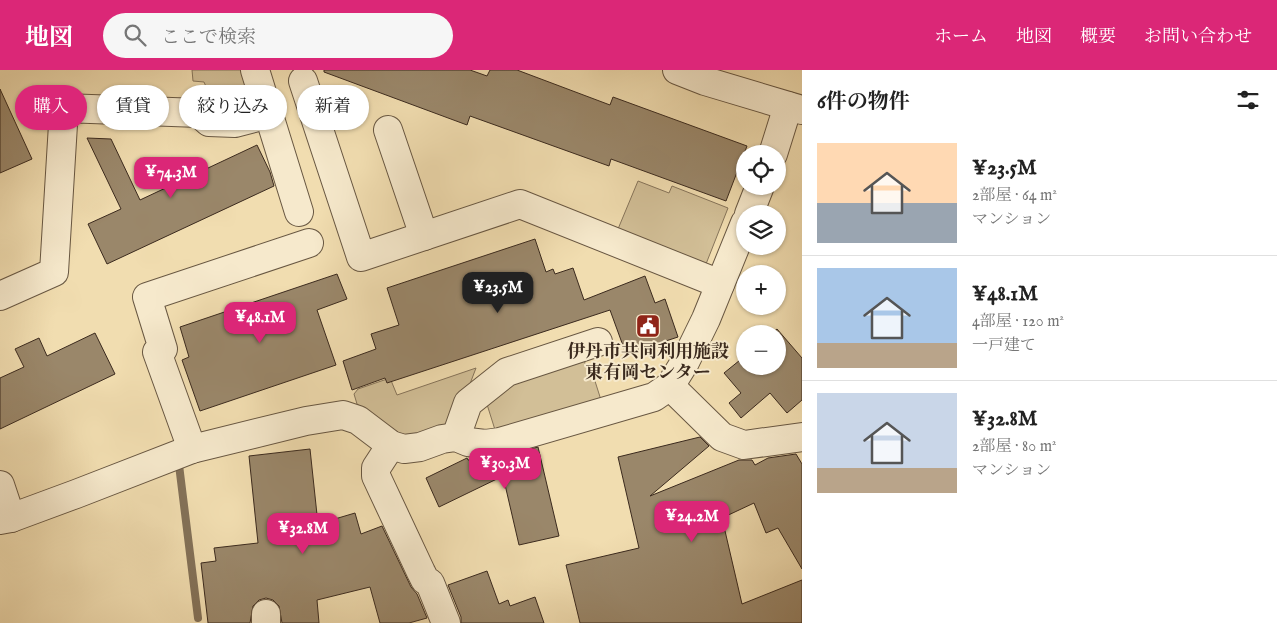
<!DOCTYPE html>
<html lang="ja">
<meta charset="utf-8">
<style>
:root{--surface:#fff;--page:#f6f6f6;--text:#222;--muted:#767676;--line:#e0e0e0;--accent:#db2777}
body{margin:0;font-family:"IM FELL English","Noto Serif JP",serif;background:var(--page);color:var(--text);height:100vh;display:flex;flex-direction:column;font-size:19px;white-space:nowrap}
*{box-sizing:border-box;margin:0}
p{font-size:16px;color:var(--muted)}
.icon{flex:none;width:28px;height:28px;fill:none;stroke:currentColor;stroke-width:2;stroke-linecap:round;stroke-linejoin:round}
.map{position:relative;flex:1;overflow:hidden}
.details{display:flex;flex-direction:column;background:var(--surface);width:475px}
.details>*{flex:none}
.hud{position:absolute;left:15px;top:15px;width:475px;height:45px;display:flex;gap:10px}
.buttons{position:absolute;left:736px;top:75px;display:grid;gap:10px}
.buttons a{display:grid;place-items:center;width:50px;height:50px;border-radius:50%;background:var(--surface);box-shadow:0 1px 4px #0004;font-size:25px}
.price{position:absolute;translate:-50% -42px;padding:0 11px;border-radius:10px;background:var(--accent);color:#fff;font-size:16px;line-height:32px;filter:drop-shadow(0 1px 2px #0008)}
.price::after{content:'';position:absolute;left:50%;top:30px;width:15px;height:11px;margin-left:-8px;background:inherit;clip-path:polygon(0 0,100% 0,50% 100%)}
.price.active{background:#222;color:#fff}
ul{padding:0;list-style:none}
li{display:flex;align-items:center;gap:15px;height:125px;padding:0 15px}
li+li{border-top:1px solid var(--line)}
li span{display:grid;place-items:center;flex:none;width:140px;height:100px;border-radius:0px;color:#555}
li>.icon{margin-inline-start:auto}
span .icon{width:60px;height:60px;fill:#fffc;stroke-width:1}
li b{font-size:21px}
h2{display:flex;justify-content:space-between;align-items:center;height:60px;padding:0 15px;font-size:21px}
.pill{padding:0 18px;border-radius:22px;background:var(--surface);box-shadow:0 1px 4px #0004;font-size:18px;line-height:45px}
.pill.active{background:var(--accent);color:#fff}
header{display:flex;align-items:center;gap:30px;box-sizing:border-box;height:70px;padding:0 25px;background:var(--accent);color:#fff}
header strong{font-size:24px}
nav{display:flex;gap:28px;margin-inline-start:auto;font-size:18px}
.search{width:350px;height:45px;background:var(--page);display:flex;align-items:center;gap:12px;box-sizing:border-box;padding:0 18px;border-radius:28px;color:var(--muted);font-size:19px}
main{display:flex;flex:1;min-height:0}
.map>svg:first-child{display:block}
.green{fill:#d2bf97;stroke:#86745a}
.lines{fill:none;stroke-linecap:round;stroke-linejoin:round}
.stream{stroke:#837158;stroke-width:8}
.building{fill:#9a876a;stroke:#3b2a1e}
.minor-casing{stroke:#685742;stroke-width:30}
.minor{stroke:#f6e9cc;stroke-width:28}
.labels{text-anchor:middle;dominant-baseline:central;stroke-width:4;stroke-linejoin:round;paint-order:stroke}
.poi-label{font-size:18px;font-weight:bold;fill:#3b2a1e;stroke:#f6e9cc}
</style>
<header>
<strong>地図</strong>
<div class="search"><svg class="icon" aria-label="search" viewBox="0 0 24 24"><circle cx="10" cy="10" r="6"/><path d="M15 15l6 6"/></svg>ここで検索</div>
<nav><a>ホーム</a><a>地図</a><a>概要</a><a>お問い合わせ</a></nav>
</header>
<main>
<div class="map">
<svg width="802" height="553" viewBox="0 0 802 553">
<rect width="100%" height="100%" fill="#f1ddb0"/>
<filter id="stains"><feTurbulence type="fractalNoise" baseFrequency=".004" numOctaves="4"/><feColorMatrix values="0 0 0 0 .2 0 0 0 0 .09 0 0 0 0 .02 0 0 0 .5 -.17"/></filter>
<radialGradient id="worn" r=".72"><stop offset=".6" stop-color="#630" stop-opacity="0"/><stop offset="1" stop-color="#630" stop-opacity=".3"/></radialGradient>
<!-- green -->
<g class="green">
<polygon points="192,0 244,0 257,37 234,46 232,24 211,28 204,12 193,11"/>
<polygon points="638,111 669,123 672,116 728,138 706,194 618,159"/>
<polygon points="583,287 590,308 594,308 601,330 496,363 485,328 488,323"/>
<polygon points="476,298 454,356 405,367 357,334 354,324 358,319 390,308 397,325"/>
</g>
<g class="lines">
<!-- stream -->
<polyline class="stream" points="179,395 198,548"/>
</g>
<!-- building -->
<g class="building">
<polygon points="324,0 470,0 487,6 490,0 517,0 610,35 613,27 747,76 726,131 611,89 609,96 470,46 467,55 324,2"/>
<polygon points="0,19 32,89 0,103"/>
<polygon points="87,68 111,69 140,130 257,75 270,102 274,116 107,194 88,154 121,139"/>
<polygon points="535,169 546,202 553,199 555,204 573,198 584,230 645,206 655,233 665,229 678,267 626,284 610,240 387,313 385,308 352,320 343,291 376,279 371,264 399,255 387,218"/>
<polygon points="337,204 347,229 317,240 336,295 200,341 182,290 189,287 180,257"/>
<polygon points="777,259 802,288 802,330 787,343 770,323 741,348 729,333 741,323 724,303 745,286 745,296 778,296 778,264 771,264"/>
<polygon points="95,263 115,304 0,359 0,308 24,297 15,279 39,268 47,286"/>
<polygon points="700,367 709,376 650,426 739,390 752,390 755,395 768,388 796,384 802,394 802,499 778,458 766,463 754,433 722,448 742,534 802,510 802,553 580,553 566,495 639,478 618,387"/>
<polygon points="538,377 559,466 519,475 503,406 439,437 426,408 467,388 468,390 502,387"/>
<polygon points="310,379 318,454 355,443 361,464 382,456 411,517 417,524 427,548 409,553 380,553 370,517 317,530 319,553 282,553 279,536 273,530 266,528 259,530 253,536 250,553 208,553 201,493 216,491 214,478 258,473 249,386"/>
<polygon points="487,501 499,534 508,530 510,536 535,527 544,553 461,553 461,547 448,515"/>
</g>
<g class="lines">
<defs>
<g id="minor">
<polyline points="255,0 299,142"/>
<polyline points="677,0 705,11 802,40"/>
<polyline points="303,11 361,187 520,134 720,214"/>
<polyline points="388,60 424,166"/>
<polyline points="773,84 788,36"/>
<polyline points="749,144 760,116"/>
<polyline points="0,226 54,202 64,38 199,43 209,52 235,53 269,44"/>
<polyline points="670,316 722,367 744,375 802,367"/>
<polyline points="456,367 468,333 507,302 598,272"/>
<polyline points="391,375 376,398 376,406 421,502 425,510 430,513 446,553"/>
<polyline points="192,379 157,282 163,279 147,227 309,173"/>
<polyline points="0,415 11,448"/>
<polyline points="0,450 11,448 76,424 192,379 306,351 343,345 358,350 391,375 404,379 420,377 442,369 456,367 468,372 485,374 500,372 654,327 670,316 685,292 706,249 745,153"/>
<polyline points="266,544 266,553"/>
</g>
</defs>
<!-- minor casing -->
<use href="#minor" class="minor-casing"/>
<!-- minor -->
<use href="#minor" class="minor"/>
</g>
<!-- icons -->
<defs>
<symbol id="civic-square" viewBox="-11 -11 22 22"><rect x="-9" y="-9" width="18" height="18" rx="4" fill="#8f2418" stroke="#f6e9cc"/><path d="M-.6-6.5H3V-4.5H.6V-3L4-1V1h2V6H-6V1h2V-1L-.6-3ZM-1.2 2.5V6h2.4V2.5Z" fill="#fff"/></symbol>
</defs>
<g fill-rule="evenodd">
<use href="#civic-square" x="634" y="242" width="28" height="28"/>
</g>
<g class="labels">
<!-- poi labels -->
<g class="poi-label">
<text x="648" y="282">伊丹市共同利用施設<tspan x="648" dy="21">東有岡センター</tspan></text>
</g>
</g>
<rect width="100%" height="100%" filter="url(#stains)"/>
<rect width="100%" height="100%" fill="url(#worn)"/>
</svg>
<div class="buttons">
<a><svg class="icon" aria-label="locate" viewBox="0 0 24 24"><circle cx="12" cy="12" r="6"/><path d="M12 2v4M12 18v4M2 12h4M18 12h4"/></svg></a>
<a><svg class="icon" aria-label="layers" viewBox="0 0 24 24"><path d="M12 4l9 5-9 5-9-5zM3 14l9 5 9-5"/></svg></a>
<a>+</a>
<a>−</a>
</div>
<b class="price" style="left:171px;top:129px">¥74.3M</b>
<b class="price active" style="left:498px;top:244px">¥23.5M</b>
<b class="price" style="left:260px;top:274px">¥48.1M</b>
<b class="price" style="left:505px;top:420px">¥30.3M</b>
<b class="price" style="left:692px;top:473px">¥24.2M</b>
<b class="price" style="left:303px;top:485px">¥32.8M</b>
<div class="hud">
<a class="pill active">購入</a>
<a class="pill">賃貸</a>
<a class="pill">絞り込み</a>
<a class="pill">新着</a>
</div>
</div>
<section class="details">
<h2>6件の物件<svg class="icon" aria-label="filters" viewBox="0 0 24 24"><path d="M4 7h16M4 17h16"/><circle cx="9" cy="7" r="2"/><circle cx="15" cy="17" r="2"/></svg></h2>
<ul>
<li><span style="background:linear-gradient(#ffd9b3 60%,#9aa5b1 0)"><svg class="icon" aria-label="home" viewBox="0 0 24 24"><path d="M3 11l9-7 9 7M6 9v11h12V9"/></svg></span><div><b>¥23.5M</b><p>2部屋 · 64 m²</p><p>マンション</p></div></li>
<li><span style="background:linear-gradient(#a9c7e8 75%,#b9a48a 0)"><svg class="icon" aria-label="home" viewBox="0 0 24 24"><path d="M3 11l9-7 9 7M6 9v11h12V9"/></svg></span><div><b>¥48.1M</b><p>4部屋 · 120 m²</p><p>一戸建て</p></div></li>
<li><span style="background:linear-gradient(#c9d6e8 75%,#b9a48a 0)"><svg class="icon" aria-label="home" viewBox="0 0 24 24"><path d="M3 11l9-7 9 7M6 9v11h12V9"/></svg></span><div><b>¥32.8M</b><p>2部屋 · 80 m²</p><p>マンション</p></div></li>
</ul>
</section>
</main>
